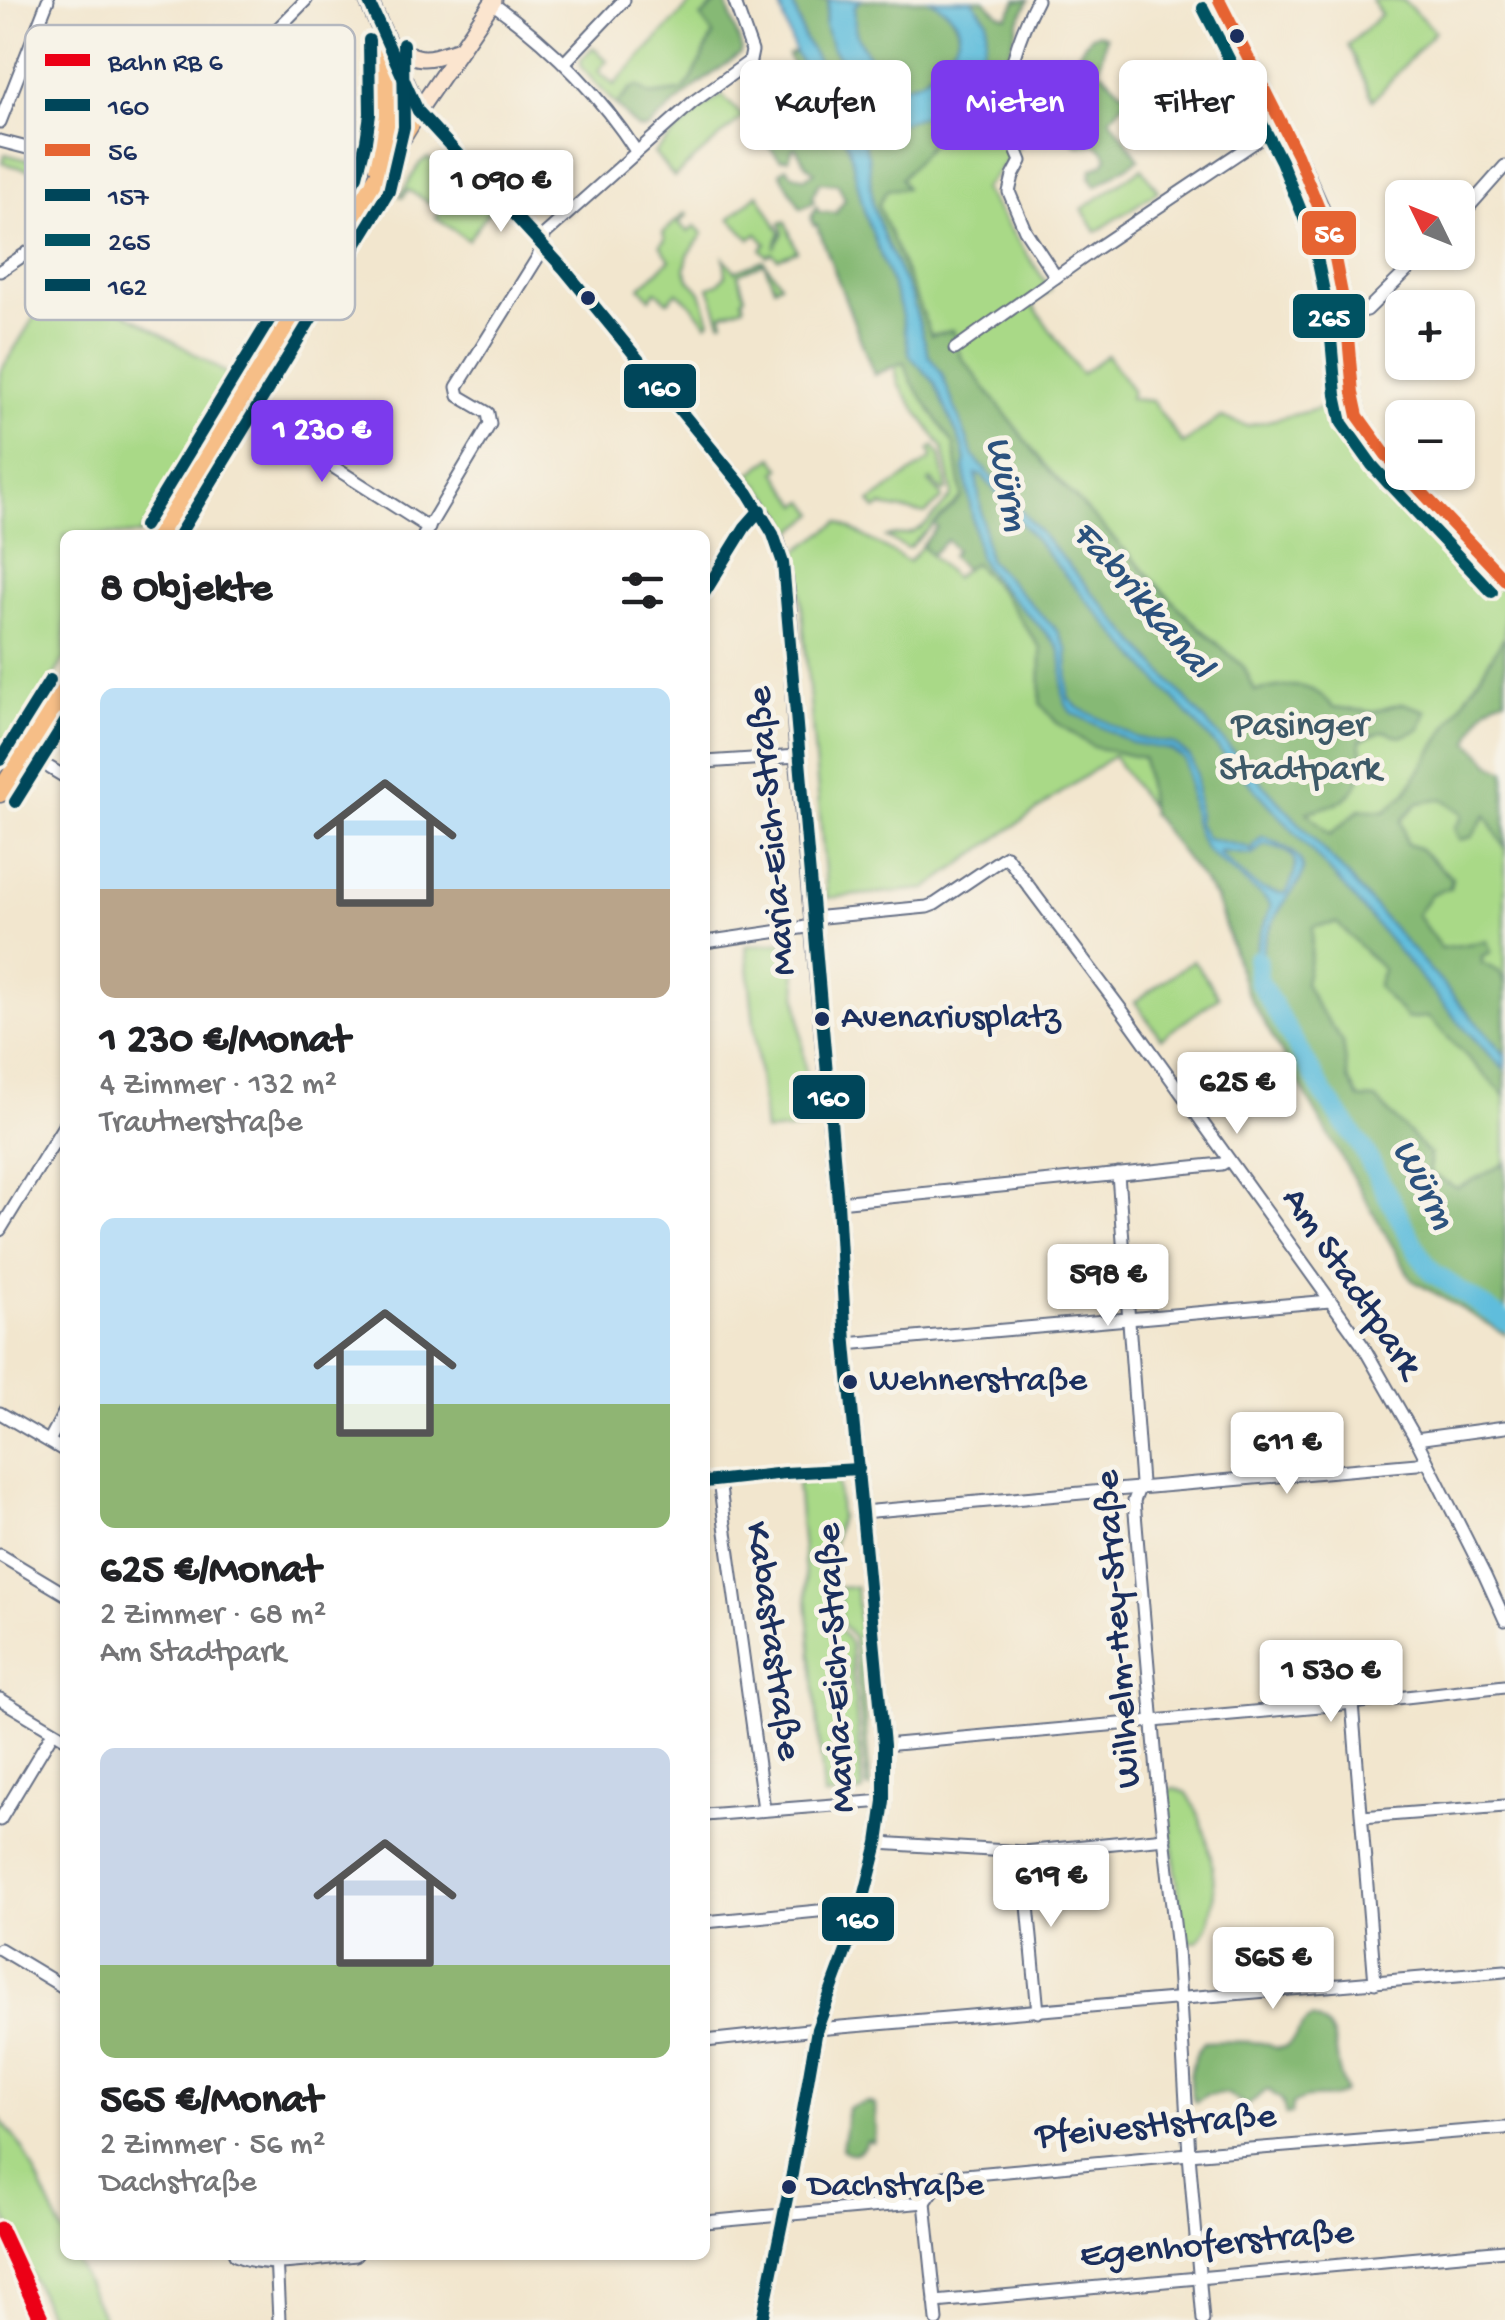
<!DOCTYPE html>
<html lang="de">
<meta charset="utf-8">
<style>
:root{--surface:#fff;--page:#f6f6f6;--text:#202124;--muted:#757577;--accent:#7c3aed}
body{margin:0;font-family:"Gochi Hand",sans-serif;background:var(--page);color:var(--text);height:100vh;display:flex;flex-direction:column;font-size:38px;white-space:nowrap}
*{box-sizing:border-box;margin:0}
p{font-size:32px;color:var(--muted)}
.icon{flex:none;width:55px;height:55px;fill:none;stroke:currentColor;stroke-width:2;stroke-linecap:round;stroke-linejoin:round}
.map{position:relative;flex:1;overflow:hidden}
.details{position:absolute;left:60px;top:530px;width:650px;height:1730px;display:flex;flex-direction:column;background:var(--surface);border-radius:15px;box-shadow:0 2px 8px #0004}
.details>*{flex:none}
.hud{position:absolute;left:740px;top:60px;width:615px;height:90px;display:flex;gap:20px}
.needle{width:65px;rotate:313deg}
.controls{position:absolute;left:1385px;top:180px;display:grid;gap:20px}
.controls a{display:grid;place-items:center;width:90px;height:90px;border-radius:15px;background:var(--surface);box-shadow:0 2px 8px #0004;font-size:50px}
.price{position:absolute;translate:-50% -85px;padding:0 22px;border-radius:10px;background:#fff;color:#222;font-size:32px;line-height:65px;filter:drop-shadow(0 2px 5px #0008)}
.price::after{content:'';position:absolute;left:50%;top:60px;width:30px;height:22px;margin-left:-15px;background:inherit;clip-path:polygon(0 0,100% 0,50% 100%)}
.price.current{background:var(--accent);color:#fff}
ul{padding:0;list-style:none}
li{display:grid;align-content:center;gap:20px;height:530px;padding:0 40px}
li span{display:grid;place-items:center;height:310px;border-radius:15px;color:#555}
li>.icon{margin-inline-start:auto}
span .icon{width:180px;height:180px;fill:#fffc;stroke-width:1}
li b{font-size:42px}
h2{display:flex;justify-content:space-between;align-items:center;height:120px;padding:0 40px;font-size:42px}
.tag{padding:0 35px;border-radius:15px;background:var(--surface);box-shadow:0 2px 8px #0004;font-size:35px;line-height:90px}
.tag.current{background:var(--accent);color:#fff}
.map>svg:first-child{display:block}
.green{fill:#a9d987;stroke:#628472;stroke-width:2.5}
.forest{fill:#86b974;stroke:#507469;stroke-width:2.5}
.water{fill:#5ebddc;stroke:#3c769d;stroke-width:2.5;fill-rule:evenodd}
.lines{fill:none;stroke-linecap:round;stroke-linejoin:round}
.river{stroke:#5ebddc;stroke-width:20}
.street-casing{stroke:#666f85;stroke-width:15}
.secondary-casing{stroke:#666f85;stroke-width:19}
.primary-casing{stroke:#666f85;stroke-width:21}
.street{stroke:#fff;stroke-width:11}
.secondary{stroke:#fbe5cf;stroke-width:15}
.primary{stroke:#f6be87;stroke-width:18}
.bus-1-casing{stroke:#f7f3e8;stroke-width:20}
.bus-2-casing{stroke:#f7f3e8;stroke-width:20}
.bus-3-casing{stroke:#f7f3e8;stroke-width:20}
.bus-4-casing{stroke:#f7f3e8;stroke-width:20}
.bus-5-casing{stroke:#f7f3e8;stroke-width:20}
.bus-1{stroke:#00465a;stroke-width:12}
.bus-2{stroke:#e66432;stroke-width:12}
.bus-3{stroke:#00465a;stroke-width:12}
.bus-4{stroke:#005262;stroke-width:12}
.bus-5{stroke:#00465a;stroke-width:12}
.rail-1-casing{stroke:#f7f3e8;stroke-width:22}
.rail-1{stroke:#ec0016;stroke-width:15}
.bus-dot{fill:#1b2f5e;stroke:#f7f3e8;stroke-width:4}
.labels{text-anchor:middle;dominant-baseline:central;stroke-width:10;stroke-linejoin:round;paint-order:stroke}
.bus-label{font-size:36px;fill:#1b2f5e;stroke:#f7f3e8;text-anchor:start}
.park-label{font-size:38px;fill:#3e5a68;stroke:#f7f3e8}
.street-label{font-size:38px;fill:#1b2f5e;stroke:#f7f3e8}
.water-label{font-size:40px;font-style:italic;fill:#2c527e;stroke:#f7f3e8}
.key{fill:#f7f3e8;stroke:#b5b8bf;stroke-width:2.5}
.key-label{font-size:28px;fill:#1b2f5e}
.line-badge{stroke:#f7f3e8;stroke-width:4}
.badge-label{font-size:28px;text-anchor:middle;font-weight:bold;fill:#fff}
</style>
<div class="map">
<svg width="1505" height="2320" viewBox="0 0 1505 2320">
<rect width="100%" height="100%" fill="#f7f3e8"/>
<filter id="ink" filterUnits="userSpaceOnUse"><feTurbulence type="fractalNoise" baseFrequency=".01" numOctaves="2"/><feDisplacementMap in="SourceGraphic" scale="20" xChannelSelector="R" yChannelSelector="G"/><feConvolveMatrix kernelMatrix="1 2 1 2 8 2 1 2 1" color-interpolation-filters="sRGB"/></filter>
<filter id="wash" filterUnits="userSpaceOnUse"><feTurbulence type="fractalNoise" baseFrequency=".0048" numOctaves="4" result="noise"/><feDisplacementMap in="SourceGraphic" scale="40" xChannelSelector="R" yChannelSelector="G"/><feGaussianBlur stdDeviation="2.25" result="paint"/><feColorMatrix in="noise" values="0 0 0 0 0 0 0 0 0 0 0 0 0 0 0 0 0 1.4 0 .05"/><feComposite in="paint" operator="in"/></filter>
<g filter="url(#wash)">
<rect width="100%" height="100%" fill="#f2e6ce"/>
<!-- green -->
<g class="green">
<polygon points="694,0 721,0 711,7 713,35 692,79 682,91 650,95 630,90 616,105 581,67 581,60 593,47 607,60 598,71 614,85"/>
<path d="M778 0H984L998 13 1018 23 1005 69 1019 70 1058 99 983 189 1051 290 1032 304 1081 374 1107 355 1132 390 1130 399 1152 401 1183 444 1221 417 1247 426 1343 403 1352 432 1378 462 1505 592V686L1454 721 1505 814V1334L1326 1128 1246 991 1216 899 1113 756 926 889 827 898 797 551 839 522 909 562 922 546 954 578 973 562 962 497 910 547 906 548 886 537C895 534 903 536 911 533 927 527 940 509 951 497L952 492 943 448 898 384 895 366 904 362 846 171 788 55 795 51Z"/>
<polygon points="1372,0 1403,0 1435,31 1373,100 1348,45 1381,15"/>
<polygon points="722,95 743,117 674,177 654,153 699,111"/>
<polygon points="5,154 102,179 103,189 69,212 77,182 2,163"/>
<polygon points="428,158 490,210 468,240 436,218 441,210 408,190 403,197 400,196 420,163"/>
<polygon points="1142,168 1158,191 1096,232 1082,209"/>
<polygon points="758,194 780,232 774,248 783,233 780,223 785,221 797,251 778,258 772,253 767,256 761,249 766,244 757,234 750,239 730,218"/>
<polygon points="685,213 687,215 679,223 688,232 695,226 703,234 688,255 685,269 690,281 701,292 710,321 707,324 690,303 677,292 668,301 656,291 650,298 640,287 670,260 660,245 665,240 663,233"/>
<polygon points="724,258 735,271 763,260 780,283 774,287 764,263 738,274 745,296 742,299 744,306 722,314 724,321 721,322 709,287 718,284 726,275"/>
<polygon points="59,277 140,321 236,379 140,535 65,535 65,658 0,764 0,372"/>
<polygon points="934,446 940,455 947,490 943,492 931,480 929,482 942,496 942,499 925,514 882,506 876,510 870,502 931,459 932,455 929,450"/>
<polygon points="773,457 781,468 776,472 799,505 806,501 816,514 792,532 780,509 750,474"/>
<polygon points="792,941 811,1128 765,1132 746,946"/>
<polygon points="1193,960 1219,997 1161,1038 1135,1002"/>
<polygon points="838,1480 840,1516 829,1561 833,1617 835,1625 850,1642 863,1792 824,1797 797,1483"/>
<polygon points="856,1587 870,1788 867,1788 854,1637 841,1623 839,1588"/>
<path d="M1173 1788 1187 1793C1210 1829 1228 1906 1198 1941L1186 1942 1183 1938 1167 1792Z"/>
<polygon points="0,2119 24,2150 65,2238 65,2255 73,2255 104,2320 51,2320 0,2204"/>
</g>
<!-- forest -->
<g class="forest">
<polygon points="721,0 725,0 742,50 740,54 691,90 649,127 645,129 637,128 616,105 630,90 637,86 650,95 682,91 692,79 713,35 701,17"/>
<path d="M792 0H829L825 25 831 46 881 118 987 20 972 0H984L998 13 1007 17 1017 0H1029L1018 23 1004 70 984 94 977 90 901 179 906 188 887 190 878 205 931 335 953 330 960 355 1047 468 1191 620 1244 667 1255 691C1285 685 1311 679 1333 707L1373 712 1403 703 1426 711 1420 729 1401 737 1384 731 1360 740C1365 762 1363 789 1341 801 1331 807 1318 809 1307 812L1330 835 1360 809 1385 811 1405 794 1503 639H1505V698C1482 703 1477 723 1469 742L1493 765 1505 771V849L1486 815 1472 837 1459 840 1454 828 1462 818V813L1443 799 1418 803 1401 821 1407 844 1419 848 1452 878 1450 888 1431 894 1417 915 1441 948 1487 941 1491 952 1482 956V963L1500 972 1505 984V1096L1428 1017 1407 1019 1377 986 1383 970 1337 923 1313 927 1311 955 1305 983 1317 1006 1343 1042 1348 1079 1359 1098 1376 1099 1430 1155V1173L1457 1188 1502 1165 1505 1162V1334L1412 1280 1246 991 1217 899 1151 813 1143 758 1093 747 1056 722 1040 703 1041 649 1002 594 974 563 964 569 951 556 956 550 947 540 931 555 922 546 937 527 934 524 962 497 954 445 911 381 904 362 874 375 817 225 814 226 811 218 816 207 819 212 836 213 845 199 838 184 820 182 812 196 814 202 801 209 780 173 786 167 791 173 804 178 815 172 806 165 796 148H793L789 159H780L758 135 775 120 790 137 809 123 792 92 803 85 788 55 809 47 804 38Z"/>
<path d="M861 0H930L949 11 959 28 957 41 947 55 922 80 903 86C885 76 862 53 856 32 854 25 855 15 854 7Z"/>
<path d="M1099 33 1106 37 1099 69 1118 88 1130 96 1110 118 1139 159 1096 186 1090 177 1092 169 1103 164 1107 157 1103 150 1095 144C1084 146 1078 147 1070 139L1076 126 1055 111 1061 94 1083 72 1076 56 1091 35Z"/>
<path d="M1312 2018C1336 2026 1335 2044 1338 2065 1339 2074 1342 2081 1345 2089L1344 2093C1325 2103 1306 2092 1292 2105L1291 2114 1286 2115 1282 2100 1268 2090C1257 2094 1255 2103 1246 2106L1226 2093 1206 2095 1195 2102C1185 2085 1191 2056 1204 2042 1224 2041 1243 2041 1262 2043 1271 2044 1275 2051 1285 2047 1296 2042 1297 2026 1312 2018Z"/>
<path d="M867 2102 875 2105 876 2130 873 2143 867 2141C861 2153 853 2157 842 2149L848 2108Z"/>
</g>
<!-- water -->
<g class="water">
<path d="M778 0H792L804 38 860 130 868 156 873 206 885 240 912 299 929 356 941 372 974 457 1205 721 1342 870 1505 1055V1070C1443 1010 1392 940 1334 876 1215 744 1093 613 982 475L976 474 988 559 1058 632 1067 649 1068 698 1077 707 1137 738 1174 744 1190 757 1196 773 1198 823 1206 838 1246 847 1252 851 1254 845 1262 837C1276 841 1303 854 1303 870 1303 880 1293 889 1288 897 1269 924 1255 953 1264 985L1259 989C1247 960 1261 933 1271 906L1266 899 1207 851C1187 821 1193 794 1185 760L1172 750 1133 743 1071 712C1056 694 1067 672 1060 651 1058 645 1051 638 1046 633 1024 608 994 587 979 557L964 468 966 461 963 448 934 382 910 356 900 307 864 211 849 147 795 52ZM1264 844C1299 850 1302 865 1286 893 1259 896 1237 871 1219 854V851L1252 855Z"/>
<path d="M829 0H861L854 7C855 15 854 25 856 32 862 53 885 76 903 86 909 84 914 83 919 81 932 74 961 44 959 29 956 14 941 7 930 0H972L987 20 986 39 980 60 926 115 900 123 882 118 831 46 825 25Z"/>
</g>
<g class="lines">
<!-- river -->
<polyline class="river" points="1257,960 1258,980 1324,1094 1362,1147 1420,1256 1433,1273 1505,1321"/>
</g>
</g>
<g filter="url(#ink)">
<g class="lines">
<defs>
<g id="street">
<path d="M1037 0C1011 50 995 108 1021 161L1013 176 1009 192 1025 230 1056 277"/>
<path d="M492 3C549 44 598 92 636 151"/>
<polyline points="565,62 624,0"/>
<polyline points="0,122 48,0"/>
<polyline points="0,141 136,176 158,188 325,233 338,241"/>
<polyline points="1458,219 1505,166"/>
<polyline points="0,271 115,194 306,0"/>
<polyline points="1346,314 1367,310 1426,252"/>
<polyline points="955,349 1094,250 1282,124"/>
<polyline points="238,406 429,528"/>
<polyline points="424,535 490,424 488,413 459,396 457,387 538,257 545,234 693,102 750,61 752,51 734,0"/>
<polyline points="705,592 745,527 760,510"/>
<polyline points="705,762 798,756"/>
<polyline points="50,768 65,777"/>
<polyline points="705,942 807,927 823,917 927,907 935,904 1006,856 1123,1012 1363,1346 1416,1439 1485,1576 1505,1620"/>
<polyline points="1118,1174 1141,1483 1134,1501 1158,1784 1177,1949 1189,2154 1203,2320"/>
<polyline points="838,1202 1222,1164 1228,1160"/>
<polyline points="0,1230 65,1124"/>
<polyline points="846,1344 1330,1301"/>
<polyline points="0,1413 65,1451"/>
<polyline points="1416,1439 1505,1427"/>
<polyline points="49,1441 65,1411"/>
<polyline points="719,1481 764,1809"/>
<polyline points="705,1482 785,1473 859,1469"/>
<polyline points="862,1512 1417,1464 1426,1461"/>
<polyline points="0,1555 65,1594"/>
<polyline points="0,1699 65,1738"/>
<polyline points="1352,1703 1375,1983"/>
<polyline points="884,1745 1343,1704 1505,1686"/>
<polyline points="705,1815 884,1801"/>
<polyline points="1362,1817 1505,1806"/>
<polyline points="0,1820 53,1732"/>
<polyline points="878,1843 1023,1852 1165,1838"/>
<polyline points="1023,1852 1038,2012"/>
<polyline points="705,1922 849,1908 860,1913"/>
<polyline points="0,1949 65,1988"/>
<polyline points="705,2041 817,2029 1505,1971"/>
<polyline points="925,2202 937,2320"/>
<polyline points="705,2222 925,2202 943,2177 1189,2154 1505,2128"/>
<path d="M235 2255C270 2271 319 2258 356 2255"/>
<polyline points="276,2255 279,2320"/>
<polyline points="935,2302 1505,2250"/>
</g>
<g id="secondary">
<polyline points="494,0 418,111 564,269 748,493 760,510 776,540 783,563 787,595 798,756 838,1202 846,1344 884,1745 884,1801 878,1843 860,1913 817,2029 792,2174 762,2320"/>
<polyline points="1219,0 1297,154 1319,204 1331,238 1346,314 1353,393 1358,416 1386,455 1402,472"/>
<path d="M386 42C421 63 423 61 460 49"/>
<polyline points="1403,472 1505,580"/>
</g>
<g id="primary">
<path d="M378 165C383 146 388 128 388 108 388 85 383 68 386 43"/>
<polyline points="159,535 418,111 368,0"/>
<polyline points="0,793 65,689"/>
</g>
</defs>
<!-- street casing -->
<use href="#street" class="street-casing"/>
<!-- secondary casing -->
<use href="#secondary" class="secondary-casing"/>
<!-- primary casing -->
<use href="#primary" class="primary-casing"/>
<!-- street -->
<use href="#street" class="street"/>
<!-- secondary -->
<use href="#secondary" class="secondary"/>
<!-- primary -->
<use href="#primary" class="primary"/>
<defs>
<g id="bus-1">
<polyline points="368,0 418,111 564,269 748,493 773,534 783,563 838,1202 846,1344 884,1745 884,1801 878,1843 860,1913 817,2029 792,2174 762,2320"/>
<polyline points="705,592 745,527 760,510"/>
<polyline points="705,1482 785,1473 859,1469"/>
</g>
<g id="bus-2">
<polyline points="1219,0 1297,154 1331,238 1346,314 1353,393 1358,416 1386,455 1402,472"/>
<polyline points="1403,472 1505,580"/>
</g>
<g id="bus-3">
<polyline points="179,535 389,191 404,127 403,44"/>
<polyline points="15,802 65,722"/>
</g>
<g id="bus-4">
<polyline points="1203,8 1281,161 1314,243 1329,316 1336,395 1342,423 1372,465 1389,484"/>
<polyline points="1390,484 1492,592"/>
</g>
<g id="bus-5">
<polyline points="144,526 357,176 366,141 370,114 369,40"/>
<polyline points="0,760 50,680"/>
</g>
</defs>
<!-- bus-1 casing -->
<use href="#bus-1" class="bus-1-casing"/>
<!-- bus-2 casing -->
<use href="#bus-2" class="bus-2-casing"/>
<!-- bus-3 casing -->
<use href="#bus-3" class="bus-3-casing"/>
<!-- bus-4 casing -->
<use href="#bus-4" class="bus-4-casing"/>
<!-- bus-5 casing -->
<use href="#bus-5" class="bus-5-casing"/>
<!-- bus-1 -->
<use href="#bus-1" class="bus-1"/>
<!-- bus-2 -->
<use href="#bus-2" class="bus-2"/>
<!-- bus-3 -->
<use href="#bus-3" class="bus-3"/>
<!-- bus-4 -->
<use href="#bus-4" class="bus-4"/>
<!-- bus-5 -->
<use href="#bus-5" class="bus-5"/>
<defs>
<polyline id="rail-1" points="0,2229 42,2320"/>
</defs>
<!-- rail-1 casing -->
<use href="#rail-1" class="rail-1-casing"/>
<!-- rail-1 -->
<use href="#rail-1" class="rail-1"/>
</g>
</g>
<!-- markers -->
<g class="bus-dot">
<circle cx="1237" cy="36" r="9"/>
<circle cx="588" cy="298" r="9"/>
<circle cx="822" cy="1019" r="9"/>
<circle cx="850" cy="1382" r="9"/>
<circle cx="789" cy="2187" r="9"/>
</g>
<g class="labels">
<!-- bus labels -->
<g class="bus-label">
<text x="841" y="1019">Avenariusplatz</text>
<text x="869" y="1382">Wehnerstraße</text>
<text x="808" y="2187">Dachstraße</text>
</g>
<!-- park labels -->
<g class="park-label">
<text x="1300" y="727">Pasinger<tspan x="1300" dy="44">Stadtpark</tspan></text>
</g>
<!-- street labels -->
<g class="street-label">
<text transform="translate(774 831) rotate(-95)">Maria-Eich-Straße</text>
<text transform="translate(1350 1284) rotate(56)">Am Stadtpark</text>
<text transform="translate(1120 1629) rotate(-94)">Wilhelm-Hey-Straße</text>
<text transform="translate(771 1641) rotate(82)">Kabastastraße</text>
<text transform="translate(838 1668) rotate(-93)">Maria-Eich-Straße</text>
<text transform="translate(1156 2128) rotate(-5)">Pfeivestlstraße</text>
<text transform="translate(1217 2246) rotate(-5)">Egenhoferstraße</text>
</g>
<!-- water labels -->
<g class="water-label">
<text transform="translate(1005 484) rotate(78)">Würm</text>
<text transform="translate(1141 601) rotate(49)">Fabrikkanal</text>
<text transform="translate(1422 1185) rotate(62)">Würm</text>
</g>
</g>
<!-- legend -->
<rect x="25" y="25" width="330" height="295" rx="15" class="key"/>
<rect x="45" y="54" width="45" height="12" fill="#ec0016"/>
<rect x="45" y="99" width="45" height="12" fill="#00465a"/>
<rect x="45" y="144" width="45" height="12" fill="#e66432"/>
<rect x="45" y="189" width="45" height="12" fill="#00465a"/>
<rect x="45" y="234" width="45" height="12" fill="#005262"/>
<rect x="45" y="279" width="45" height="12" fill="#00465a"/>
<g class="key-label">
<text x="108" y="70">Bahn RB 6</text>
<text x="108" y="115">160</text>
<text x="108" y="160">56</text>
<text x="108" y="205">157</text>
<text x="108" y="250">265</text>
<text x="108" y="295">162</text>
</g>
<g class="line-badge">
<rect x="1300" y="209" width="58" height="48" rx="10" fill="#e66432"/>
<rect x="1291" y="292" width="76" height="48" rx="10" fill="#005262"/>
<rect x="622" y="362" width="76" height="48" rx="10" fill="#00465a"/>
<rect x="791" y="1073" width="76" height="48" rx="10" fill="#00465a"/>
<rect x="820" y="1895" width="76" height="48" rx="10" fill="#00465a"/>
</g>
<g class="badge-label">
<text x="1329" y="242">56</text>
<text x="1329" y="326">265</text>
<text x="660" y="396">160</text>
<text x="829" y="1106">160</text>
<text x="858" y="1928">160</text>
</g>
</svg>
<div class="controls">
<a><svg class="needle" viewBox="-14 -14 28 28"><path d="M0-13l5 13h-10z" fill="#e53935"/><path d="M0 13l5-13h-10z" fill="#757577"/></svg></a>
<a>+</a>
<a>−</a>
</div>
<b class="price" style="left:501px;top:235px">1 090 €</b>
<b class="price current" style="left:322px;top:485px">1 230 €</b>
<b class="price" style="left:1237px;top:1137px">625 €</b>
<b class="price" style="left:1108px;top:1329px">598 €</b>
<b class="price" style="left:1287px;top:1497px">611 €</b>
<b class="price" style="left:1331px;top:1725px">1 530 €</b>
<b class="price" style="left:1051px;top:1930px">619 €</b>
<b class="price" style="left:1273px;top:2012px">565 €</b>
<div class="hud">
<a class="tag">Kaufen</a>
<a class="tag current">Mieten</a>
<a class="tag">Filter</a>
</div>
<section class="details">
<h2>8 Objekte<svg class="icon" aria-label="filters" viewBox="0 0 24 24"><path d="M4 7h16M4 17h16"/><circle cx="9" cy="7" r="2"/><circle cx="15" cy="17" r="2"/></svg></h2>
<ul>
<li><span style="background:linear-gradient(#bfe0f5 65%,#b9a48a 0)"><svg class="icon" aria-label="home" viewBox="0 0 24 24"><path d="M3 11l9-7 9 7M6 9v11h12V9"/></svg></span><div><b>1 230 €/Monat</b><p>4 Zimmer · 132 m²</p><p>Trautnerstraße</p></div></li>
<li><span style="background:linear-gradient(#bfe0f5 60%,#8fb573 0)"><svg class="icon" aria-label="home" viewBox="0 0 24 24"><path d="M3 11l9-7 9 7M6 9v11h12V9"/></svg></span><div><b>625 €/Monat</b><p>2 Zimmer · 68 m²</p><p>Am Stadtpark</p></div></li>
<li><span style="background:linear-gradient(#c9d6e8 70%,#8fb573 0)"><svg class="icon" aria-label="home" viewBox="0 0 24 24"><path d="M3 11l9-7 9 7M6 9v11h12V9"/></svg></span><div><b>565 €/Monat</b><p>2 Zimmer · 56 m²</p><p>Dachstraße</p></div></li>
</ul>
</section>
</div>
